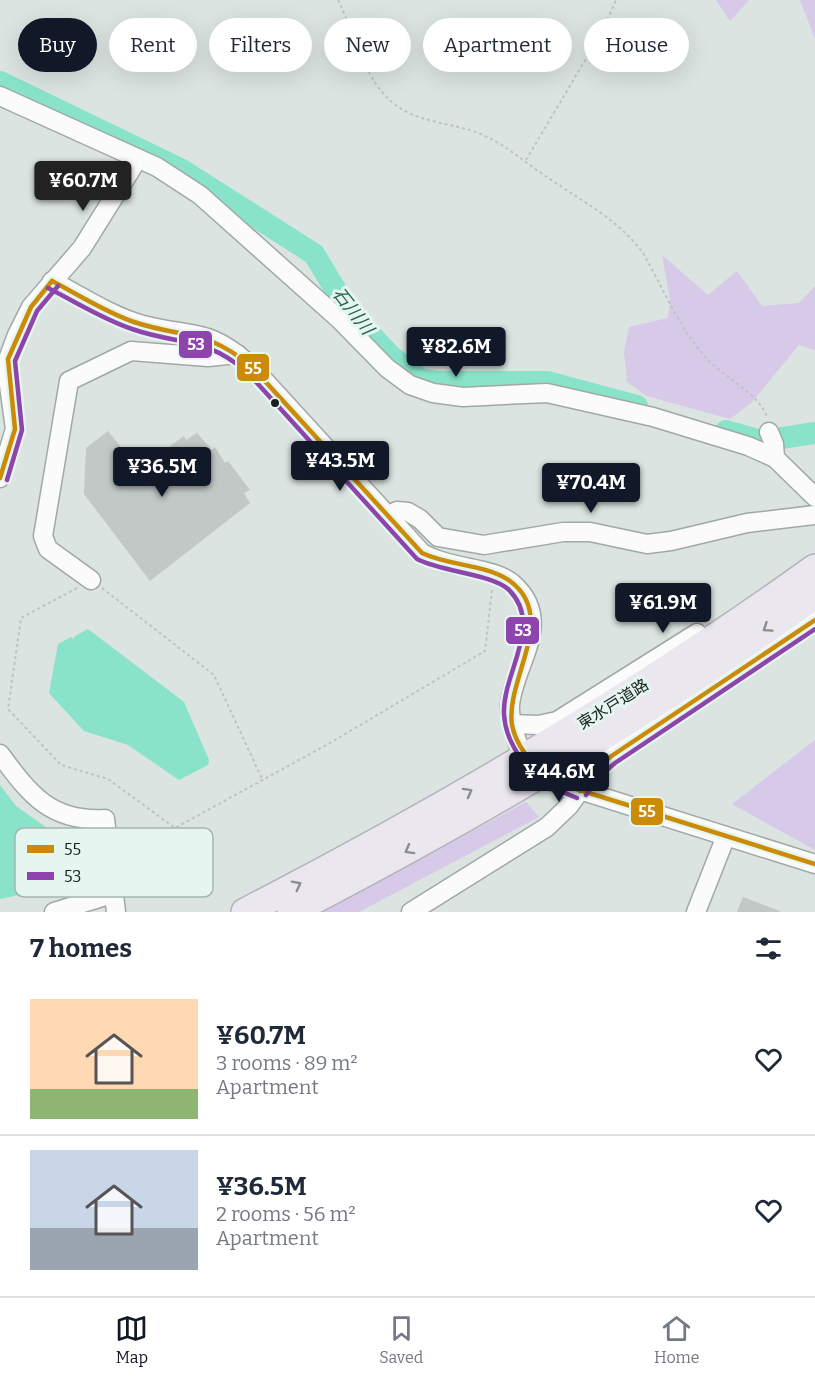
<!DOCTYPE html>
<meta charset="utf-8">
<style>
:root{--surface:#fff;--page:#f2f2f3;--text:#1f2937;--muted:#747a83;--line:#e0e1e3;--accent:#111827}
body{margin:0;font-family:Bitter,"Noto Sans JP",serif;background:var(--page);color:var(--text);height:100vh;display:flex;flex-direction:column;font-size:22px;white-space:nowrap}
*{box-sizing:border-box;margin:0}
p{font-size:20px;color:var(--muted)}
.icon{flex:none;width:33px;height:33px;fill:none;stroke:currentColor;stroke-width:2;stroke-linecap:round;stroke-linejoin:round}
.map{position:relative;height:912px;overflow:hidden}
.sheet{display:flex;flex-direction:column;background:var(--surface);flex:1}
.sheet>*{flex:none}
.hud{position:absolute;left:18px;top:18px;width:780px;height:54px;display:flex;gap:12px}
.price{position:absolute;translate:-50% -51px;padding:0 14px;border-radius:6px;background:var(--accent);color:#fff;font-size:20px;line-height:39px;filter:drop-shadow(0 2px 3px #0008)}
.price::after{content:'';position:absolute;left:50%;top:36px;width:18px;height:14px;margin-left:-9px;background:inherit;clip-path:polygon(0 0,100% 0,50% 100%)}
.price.current{background:#222;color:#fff}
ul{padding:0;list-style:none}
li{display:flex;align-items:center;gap:18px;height:150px;padding:0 30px}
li+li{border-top:2px solid var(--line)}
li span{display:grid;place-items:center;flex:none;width:168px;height:120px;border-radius:0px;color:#555}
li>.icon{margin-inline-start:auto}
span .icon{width:72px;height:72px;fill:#fffc;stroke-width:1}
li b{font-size:26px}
h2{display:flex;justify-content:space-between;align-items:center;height:72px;padding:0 30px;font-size:26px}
.pill{padding:0 21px;border-radius:27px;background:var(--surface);box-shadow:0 6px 24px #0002;font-size:21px;line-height:54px}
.pill.current{background:var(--accent);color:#fff}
.tab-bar{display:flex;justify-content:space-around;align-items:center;height:84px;border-top:2px solid var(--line);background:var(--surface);font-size:16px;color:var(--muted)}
.tab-bar a{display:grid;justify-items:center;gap:3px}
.tab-bar .current{color:var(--accent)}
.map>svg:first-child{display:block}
.green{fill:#d7c9e8}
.water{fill:#88e3c8}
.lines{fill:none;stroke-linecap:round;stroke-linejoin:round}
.river{stroke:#88e3c8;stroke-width:22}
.building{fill:#c2c8c6}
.minor-casing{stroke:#a1a9a6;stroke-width:21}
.highway-casing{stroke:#b4b3ba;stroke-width:30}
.path{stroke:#bfc3c2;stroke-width:2;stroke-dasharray:3 3;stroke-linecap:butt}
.minor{stroke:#fafbfa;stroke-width:18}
.highway{stroke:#eae7ef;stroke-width:27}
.bus-1-casing{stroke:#e4f6ef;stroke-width:9}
.bus-2-casing{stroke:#e4f6ef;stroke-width:9}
.bus-1{stroke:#cb8b06;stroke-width:4.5}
.bus-2{stroke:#8e44ad;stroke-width:4.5}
.oneway{stroke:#8c8d91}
.bus-dot{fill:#1a201e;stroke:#e4f6ef;stroke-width:2}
.labels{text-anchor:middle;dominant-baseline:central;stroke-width:6;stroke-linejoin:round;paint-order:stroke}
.street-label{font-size:16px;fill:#1a201e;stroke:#e4f6ef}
.water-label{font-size:18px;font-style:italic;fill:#2c6051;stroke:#e4f6ef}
.key{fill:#e4f6ef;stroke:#a7b6b0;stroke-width:1.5}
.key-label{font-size:16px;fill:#1a201e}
.line-badge{stroke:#e4f6ef;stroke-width:2}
.badge-label{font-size:16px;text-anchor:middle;font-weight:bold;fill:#fff}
</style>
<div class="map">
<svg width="815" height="912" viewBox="0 0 815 912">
<rect width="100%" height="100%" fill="#dbe4e1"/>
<!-- green -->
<g class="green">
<polygon points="716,0 749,0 730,21"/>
<polygon points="800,0 815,0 815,39"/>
<polygon points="662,255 708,295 737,271 762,306 799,303 815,286 815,350 799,345 751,403 730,419 647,396 627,382 624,352 629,327 668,318 670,300"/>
<polygon points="815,740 815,850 732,804"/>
<polygon points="526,802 539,817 359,912 323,912"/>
</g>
<!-- water -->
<g class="water">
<polygon points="88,629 184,702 209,760 208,765 179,780 128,745 84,731 49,693 58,644 71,637 73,639 75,636"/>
<polygon points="0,785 16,806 64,840 64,885 0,899"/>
</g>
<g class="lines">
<!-- river -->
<g class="river">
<polyline points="0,82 182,170 314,254 349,312 392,357 420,379 437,382 548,382 637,406"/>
<polyline points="726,431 762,441 815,433"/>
</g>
</g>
<!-- building -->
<g class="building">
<polygon points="108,431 129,457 133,454 146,471 169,456 165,450 184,436 186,440 197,433 212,450 215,447 225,463 228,461 250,490 244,493 250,503 150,581 84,494 86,448"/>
<polygon points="743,897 780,911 780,912 737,912"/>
</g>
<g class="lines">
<defs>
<g id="minor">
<polyline points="0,96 157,167 200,195 339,319 387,368 410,385 433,393 463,397 547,393 653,417 748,446 775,458 815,497"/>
<path d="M52 281C81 296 111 316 143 325 194 338 209 327 252 367L422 553C449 569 495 567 513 584 555 622 514 663 510 705 509 720 515 736 520 749"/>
<polyline points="769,432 774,444 775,458"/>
<polyline points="0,478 15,429 8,378 8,359 17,335 31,307 82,248 137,160"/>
<polyline points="387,516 397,511 408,512 420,519 438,537 484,545 563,532 590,532 647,544 671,541 747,523 815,515"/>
<polyline points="91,580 48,549 43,536 69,381 131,351 208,357 237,354"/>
<polyline points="512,724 538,725 557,721 697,633"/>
<path d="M0 754C30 795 51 822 105 819L116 912"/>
<polyline points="551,781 815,864"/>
<polyline points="54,912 112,894"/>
<polyline points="411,912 547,827 569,806 594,771 610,757 815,620"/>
<polyline points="696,912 726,836"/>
</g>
<g id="highway">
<path d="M245 912C443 810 634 698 815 568"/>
<path d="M291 912C472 818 650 715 815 595"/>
</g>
</defs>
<!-- minor casing -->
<use href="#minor" class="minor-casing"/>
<!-- highway casing -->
<use href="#highway" class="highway-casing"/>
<!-- path -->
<g class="path">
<path d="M338 0C355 34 363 78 393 103 417 123 450 122 478 133 504 143 524 162 547 177 580 200 619 220 643 253 663 288 680 330 708 360 723 376 763 397 767 418"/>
<polyline points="526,160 603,30 616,0"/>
<polyline points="77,588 21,618 8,709 61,765 108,779 175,828 330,743 485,651 492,590"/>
<polyline points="102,588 214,675 263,781"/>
</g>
<!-- minor -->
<use href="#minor" class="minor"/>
<!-- highway -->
<use href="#highway" class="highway"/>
<defs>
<g id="bus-1">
<path d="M52 281C79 295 105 312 134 322 185 339 206 328 252 367L422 553C449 566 485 564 510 581 559 617 505 679 512 725 517 750 534 764 551 781L815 864"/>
<polyline points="0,478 15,429 8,359 31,307 52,281"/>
<polyline points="580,791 594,771 610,757 815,620"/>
</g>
<g id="bus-2">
<path d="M48 288C76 302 102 319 132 329 181 346 203 335 247 372L417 559C442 572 491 574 508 589 545 624 502 673 504 714 505 731 511 743 519 756 534 778 554 789 577 798"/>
<polyline points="7,480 22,430 15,361 37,311 58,286"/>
<polyline points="586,795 600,776 615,763 815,629"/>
</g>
</defs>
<!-- bus-1 casing -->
<use href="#bus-1" class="bus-1-casing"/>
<!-- bus-2 casing -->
<use href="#bus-2" class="bus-2-casing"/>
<!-- bus-1 -->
<use href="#bus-1" class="bus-1"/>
<!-- bus-2 -->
<use href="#bus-2" class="bus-2"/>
</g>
<!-- one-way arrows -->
<defs><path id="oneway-chevron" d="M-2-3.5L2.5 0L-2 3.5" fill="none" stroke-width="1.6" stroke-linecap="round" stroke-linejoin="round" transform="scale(1.5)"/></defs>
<g class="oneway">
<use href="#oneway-chevron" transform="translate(767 628) rotate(146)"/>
<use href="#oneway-chevron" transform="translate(468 792) rotate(-29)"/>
<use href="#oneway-chevron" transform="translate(409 850) rotate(151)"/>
<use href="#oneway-chevron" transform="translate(297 885) rotate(-27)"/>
</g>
<!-- markers -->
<circle class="bus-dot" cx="275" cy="403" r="5"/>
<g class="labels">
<!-- street labels -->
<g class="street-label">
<text transform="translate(613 704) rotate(-32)">東水戸道路</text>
</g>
<!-- water labels -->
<g class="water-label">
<text transform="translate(353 311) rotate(52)">石川川</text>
</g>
</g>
<!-- legend -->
<rect x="15" y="828" width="198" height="69" rx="9" class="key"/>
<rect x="27" y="845" width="27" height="8" fill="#cb8b06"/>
<rect x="27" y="872" width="27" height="8" fill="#8e44ad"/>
<g class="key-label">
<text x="64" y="855">55</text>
<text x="64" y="882">53</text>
</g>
<g class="line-badge">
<rect x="178" y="330" width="35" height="29" rx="6" fill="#8e44ad"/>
<rect x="236" y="353" width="34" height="29" rx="6" fill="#cb8b06"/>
<rect x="505" y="616" width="35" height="29" rx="6" fill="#8e44ad"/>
<rect x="630" y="797" width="34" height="29" rx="6" fill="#cb8b06"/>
</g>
<g class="badge-label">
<text x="196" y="350">53</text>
<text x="253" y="374">55</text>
<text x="523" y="636">53</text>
<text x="647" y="817">55</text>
</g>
</svg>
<b class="price current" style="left:83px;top:212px">¥60.7M</b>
<b class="price" style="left:456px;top:378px">¥82.6M</b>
<b class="price" style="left:340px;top:492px">¥43.5M</b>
<b class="price" style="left:162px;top:498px">¥36.5M</b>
<b class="price" style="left:591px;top:514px">¥70.4M</b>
<b class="price" style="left:663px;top:634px">¥61.9M</b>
<b class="price" style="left:559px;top:803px">¥44.6M</b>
<div class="hud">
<a class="pill current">Buy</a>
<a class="pill">Rent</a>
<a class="pill">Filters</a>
<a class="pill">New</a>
<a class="pill">Apartment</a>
<a class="pill">House</a>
</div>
</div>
<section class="sheet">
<h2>7 homes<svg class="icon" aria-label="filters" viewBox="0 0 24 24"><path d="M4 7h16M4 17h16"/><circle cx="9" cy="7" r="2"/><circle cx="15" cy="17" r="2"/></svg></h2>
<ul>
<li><span style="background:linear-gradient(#ffd9b3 75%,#8fb573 0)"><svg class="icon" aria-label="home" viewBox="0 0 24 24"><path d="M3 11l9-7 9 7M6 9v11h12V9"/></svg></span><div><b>¥60.7M</b><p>3 rooms · 89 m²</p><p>Apartment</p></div><svg class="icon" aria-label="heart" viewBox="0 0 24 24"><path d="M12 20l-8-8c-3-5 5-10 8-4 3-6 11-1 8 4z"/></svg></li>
<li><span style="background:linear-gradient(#c9d6e8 65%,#9aa5b1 0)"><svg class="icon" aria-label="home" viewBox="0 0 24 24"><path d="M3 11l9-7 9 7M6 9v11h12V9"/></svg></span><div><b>¥36.5M</b><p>2 rooms · 56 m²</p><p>Apartment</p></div><svg class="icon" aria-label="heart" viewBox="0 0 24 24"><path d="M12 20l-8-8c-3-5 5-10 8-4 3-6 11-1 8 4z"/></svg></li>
</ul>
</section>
<nav class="tab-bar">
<a class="current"><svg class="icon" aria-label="map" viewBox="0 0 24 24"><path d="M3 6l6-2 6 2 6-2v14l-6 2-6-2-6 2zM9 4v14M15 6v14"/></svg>Map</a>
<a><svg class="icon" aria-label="saved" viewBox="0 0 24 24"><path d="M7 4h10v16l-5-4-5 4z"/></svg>Saved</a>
<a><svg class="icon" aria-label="home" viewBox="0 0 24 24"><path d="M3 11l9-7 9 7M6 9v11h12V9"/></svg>Home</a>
</nav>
